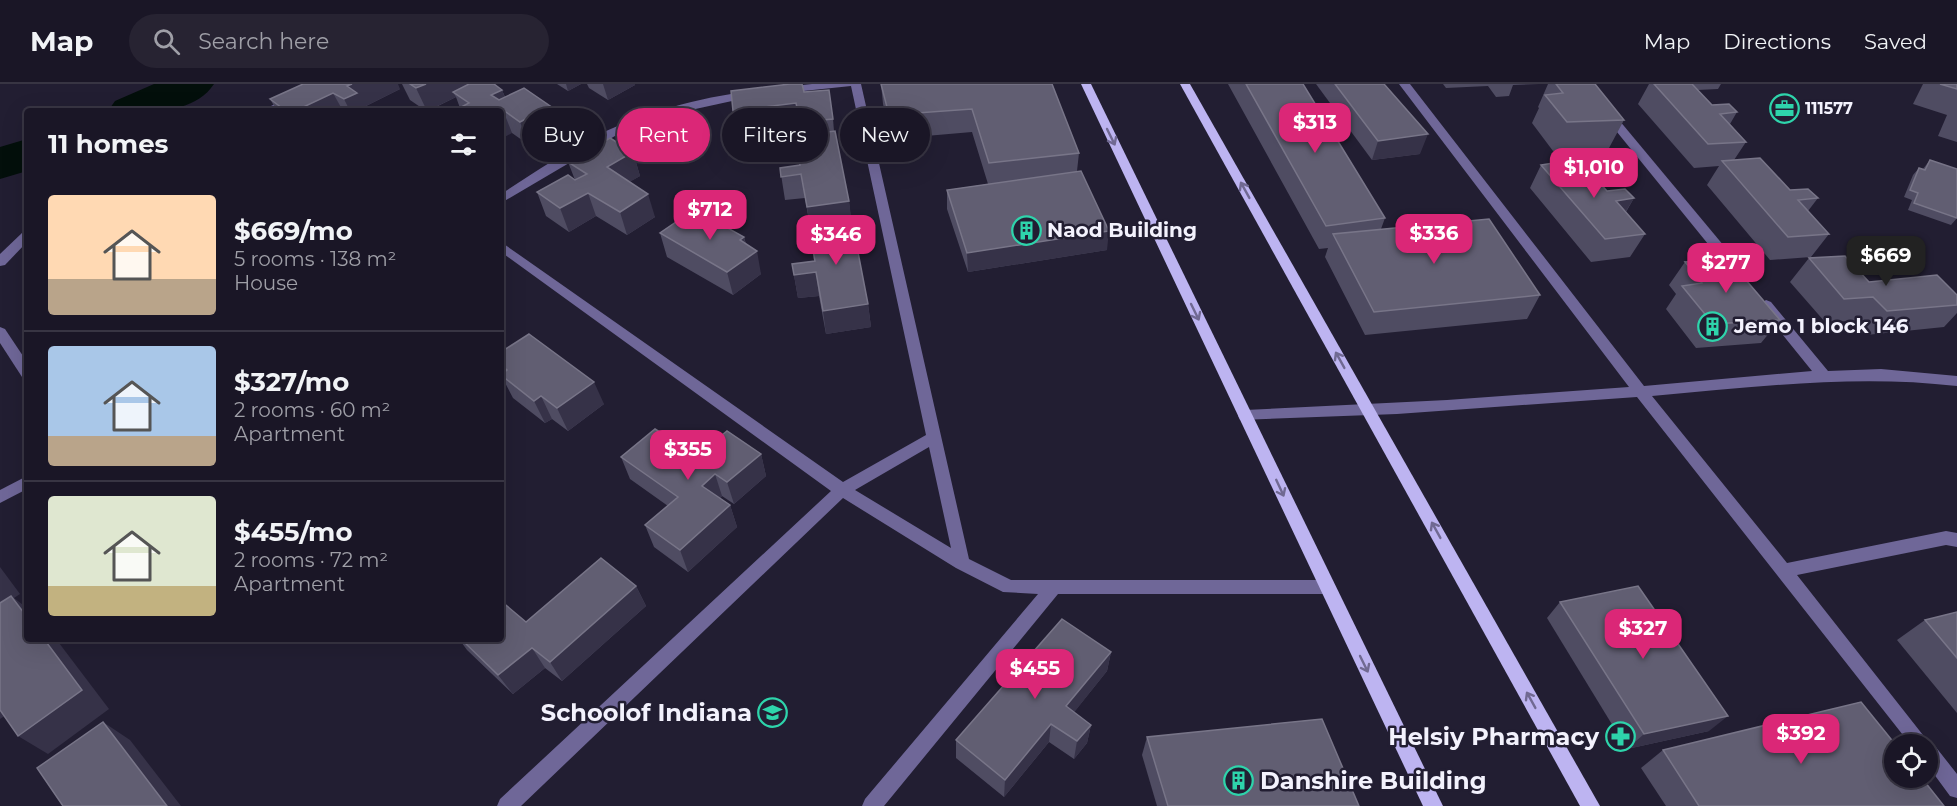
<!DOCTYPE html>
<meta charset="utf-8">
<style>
:root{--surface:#1a1626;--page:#272332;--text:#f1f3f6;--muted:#9f9fa7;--line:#383543;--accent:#db2777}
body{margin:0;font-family:Montserrat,sans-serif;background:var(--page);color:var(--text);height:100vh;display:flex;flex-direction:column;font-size:22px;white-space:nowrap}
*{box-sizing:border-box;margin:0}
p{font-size:20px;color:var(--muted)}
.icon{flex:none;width:33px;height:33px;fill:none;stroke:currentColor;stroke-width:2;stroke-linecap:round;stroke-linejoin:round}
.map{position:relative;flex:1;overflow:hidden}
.sheet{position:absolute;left:24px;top:24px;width:480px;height:534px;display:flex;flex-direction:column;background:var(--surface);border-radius:6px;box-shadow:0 6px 24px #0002,0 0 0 2px var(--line)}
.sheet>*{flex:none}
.banner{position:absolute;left:522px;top:24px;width:570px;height:54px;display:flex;gap:12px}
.tools{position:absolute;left:1884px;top:650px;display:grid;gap:12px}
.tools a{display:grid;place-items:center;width:54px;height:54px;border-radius:50%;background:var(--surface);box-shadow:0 6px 24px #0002,0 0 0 2px var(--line);font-size:30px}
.price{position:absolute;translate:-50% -51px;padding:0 14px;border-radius:12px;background:var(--accent);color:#fff;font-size:20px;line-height:39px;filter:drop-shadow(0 2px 3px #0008)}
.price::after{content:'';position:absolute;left:50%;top:36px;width:18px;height:14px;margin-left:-9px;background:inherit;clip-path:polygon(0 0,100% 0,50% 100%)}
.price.selected{background:#222;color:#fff}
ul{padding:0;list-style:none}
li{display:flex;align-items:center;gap:18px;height:150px;padding:0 24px}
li+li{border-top:2px solid var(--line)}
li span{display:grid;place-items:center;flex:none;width:168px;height:120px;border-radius:6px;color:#555}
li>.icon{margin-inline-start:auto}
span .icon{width:72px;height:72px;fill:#fffc;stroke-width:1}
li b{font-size:26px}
h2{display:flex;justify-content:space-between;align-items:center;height:72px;padding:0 24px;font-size:26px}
.chip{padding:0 21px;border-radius:27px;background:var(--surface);box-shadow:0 6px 24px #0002,0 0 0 2px var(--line);font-size:21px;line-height:54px}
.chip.selected{background:var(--accent);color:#fff}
header{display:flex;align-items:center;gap:36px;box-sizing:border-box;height:84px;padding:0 30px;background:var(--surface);border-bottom:2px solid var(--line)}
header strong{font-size:28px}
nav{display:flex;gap:33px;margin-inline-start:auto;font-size:21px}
.search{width:420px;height:54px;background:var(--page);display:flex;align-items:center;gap:15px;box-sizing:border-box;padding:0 21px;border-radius:33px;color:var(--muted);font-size:22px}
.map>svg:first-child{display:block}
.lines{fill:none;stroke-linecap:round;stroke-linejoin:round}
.river{fill:#030f0b;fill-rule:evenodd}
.street{fill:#6f6798;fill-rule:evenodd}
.primary{fill:#bdb4f1;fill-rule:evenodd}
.wall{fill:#4f4c62}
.shaded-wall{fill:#363248}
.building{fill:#615e72;stroke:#787588;stroke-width:1.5}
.oneway{stroke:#706992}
.labels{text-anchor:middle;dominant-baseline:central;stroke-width:5;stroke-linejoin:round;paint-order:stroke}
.far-poi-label{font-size:16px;font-weight:bold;fill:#f3f2fd;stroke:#221e32;text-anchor:start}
.poi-label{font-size:20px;font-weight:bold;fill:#f3f2fd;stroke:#221e32;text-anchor:start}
.near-poi-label{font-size:24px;font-weight:bold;fill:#f3f2fd;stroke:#221e32;text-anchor:end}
</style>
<header>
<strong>Map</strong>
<div class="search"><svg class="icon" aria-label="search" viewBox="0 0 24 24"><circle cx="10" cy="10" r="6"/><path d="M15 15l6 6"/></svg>Search here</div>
<nav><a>Map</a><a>Directions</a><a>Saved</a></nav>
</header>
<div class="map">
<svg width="1957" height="722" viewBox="0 0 1957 722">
<rect width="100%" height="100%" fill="#221e32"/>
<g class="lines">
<!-- river -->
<g class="river">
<path d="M154 0H214C192 33 143 27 108 27L115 17Z"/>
<polygon points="27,55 27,87 0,95 0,63"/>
</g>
<!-- street -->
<g class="street">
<polygon points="315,0 329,0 276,27 261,27"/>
<path d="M812 0H861L969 475 1011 496H1327L1333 498 1335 503 1333 508 1327 510H1058L884 722H862L865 715 1038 510 1003 508 956 484 843 414 521 722H497L500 715 831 407 501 168V158L843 398 926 351 851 2 784 9 778 6 784 3ZM929 363 951 464 855 406Z"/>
<path d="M1399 0H1410L1644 302 1812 287 1761 224 1759 221 1766 216 1771 218 1828 287 1881 285 1957 292V302C1855 290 1755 303 1652 312L1787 479 1946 447 1957 449V463L1946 461 1797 491 1930 660 1935 662 1957 690V714L1950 712 1928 682V660H1910L1637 313 1397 330 1240 336 1238 332 1240 328 1245 326 1447 316 1629 303Z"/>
<polygon points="1578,0 1589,0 1744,186 1746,189 1744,192 1734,192"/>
<path d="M751 7 757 10 755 12 677 29 620 49 501 119V110C532 90 563 69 596 52 644 28 698 14 751 7Z"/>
<polygon points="27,147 27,158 5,181 0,182 0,170 23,148"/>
<polygon points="0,243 5,245 27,278 27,294 22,293 0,259"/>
<polygon points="27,392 27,405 0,419 0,406"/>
</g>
<!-- primary -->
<g class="primary">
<polygon points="1081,0 1091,0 1443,722 1423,722"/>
<polygon points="1180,0 1190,0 1600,722 1580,722"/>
</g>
</g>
<!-- wall -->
<g class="wall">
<polygon points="303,0 400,5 364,23 366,27 277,27 270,15"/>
<polygon points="402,0 467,0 468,1 502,6 505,13 558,46 529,61 512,49 460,24 456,13 428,27 426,27 410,16"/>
<polygon points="557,0 581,0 568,7"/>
<polygon points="587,0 635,0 635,1 608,16 589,4"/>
<polygon points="881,0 1052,0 1079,69 1077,87 1107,166 968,188 947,125 947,106 988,100 972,48 891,55 883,20"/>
<polygon points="1228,0 1303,0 1385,134 1381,145 1540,211 1527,235 1365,251 1325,173 1328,164 1319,165"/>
<polygon points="1316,0 1384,0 1420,70 1372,76"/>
<polygon points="1443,0 1539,0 1513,1 1509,12 1496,13 1488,2 1446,4"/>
<polygon points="1548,0 1595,0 1624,36 1609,64 1553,67 1532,39 1539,24 1538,23"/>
<polygon points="1649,0 1721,0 1718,5 1697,6 1712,21 1737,28 1730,40 1746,58 1734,76 1790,106 1818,114 1808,127 1829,150 1811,173 1770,176 1707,101 1719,82 1694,84 1638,20"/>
<polygon points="1923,0 1957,0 1957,58 1938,52 1947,31 1913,20"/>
<polygon points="804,8 833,35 834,47 849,117 851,137 868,220 871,243 826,250 819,212 798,214 792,180 814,177 810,143 805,114 785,116 780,84 800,81 801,51 800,43 737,50"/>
<polygon points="633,68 640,92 629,98 655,133 627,151 596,132 569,148 546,132 537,108 575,96 568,78"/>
<polygon points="1930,76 1957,134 1951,141 1908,126 1912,116 1904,113 1913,91 1919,84 1923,85"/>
<polygon points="1541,81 1607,107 1634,114 1626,128 1645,150 1630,173 1591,178 1530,104"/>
<polygon points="705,137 744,153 746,160 761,190 733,211 667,173 660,149"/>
<polygon points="1809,174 1869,198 1957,211 1957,229 1944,243 1866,251 1852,237 1825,238 1790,198"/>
<polygon points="1685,178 1780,236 1761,259 1696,264 1666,225 1676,210 1669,201"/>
<polygon points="501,268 604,320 568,347 552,335 545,339 513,314 501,291"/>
<polygon points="761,370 766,392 734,420 722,412 720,414 730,421 737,443 688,488 654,463 645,441 668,422 630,395 621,373"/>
<polygon points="636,502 646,522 562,597 545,584 513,610 467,566 459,555 501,555 526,538"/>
<polygon points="1560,518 1709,647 1627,665 1547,534"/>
<polygon points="1957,528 1957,629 1897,556 1925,536"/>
<polygon points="1111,568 1107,587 1074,628 1091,641 1087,659 1074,675 1049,658 1004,713 956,674 956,656"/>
<polygon points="1147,653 1359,722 1157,722 1142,671"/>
<polygon points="1663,666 1944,722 1666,722 1641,684"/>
</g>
<!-- shaded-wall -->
<g class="shaded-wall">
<polygon points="352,0 398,0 400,5 364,23 366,27 350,27 344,15 347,2"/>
<polygon points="426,0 467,0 470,6 453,8 456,13 427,27 416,4"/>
<polygon points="566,0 581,0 568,7"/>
<polygon points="603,0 635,0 635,1 608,16"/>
<polygon points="502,6 511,29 503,26 512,49 501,55 501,27 491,11"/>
<polygon points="333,9 343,27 295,27"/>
<polygon points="796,19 800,43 737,50 733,27"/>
<polygon points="550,22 558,46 529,61 520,38"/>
<polygon points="1428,50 1420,70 1372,76 1378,57"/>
<polygon points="633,68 640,92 614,107 607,83"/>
<polygon points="588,109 596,132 569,148 560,124"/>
<polygon points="648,110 655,133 627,151 620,128"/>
<polygon points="1634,114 1620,137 1616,117"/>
<polygon points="849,117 852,140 810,146 807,123"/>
<polygon points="1109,147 1107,166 968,188 967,169"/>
<polygon points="744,153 748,173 757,167 761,190 733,211 727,188 740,156"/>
<polygon points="816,188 819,212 798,214 794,191"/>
<polygon points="868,220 871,243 826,250 823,227"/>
<polygon points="594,298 604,320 568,347 557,324"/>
<polygon points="541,312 552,335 545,339 534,317"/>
<polygon points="761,370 766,392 734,420 727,398"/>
<polygon points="715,390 722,412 709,424 702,402"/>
<polygon points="730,421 737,443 688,488 680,466"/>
<polygon points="0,483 20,510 14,514 27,524 27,533 0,522"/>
<polygon points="636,502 646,522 562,597 550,578"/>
<polygon points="44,555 56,555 109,625 48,670 18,652"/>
<polygon points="532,564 545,584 513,610 498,591"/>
<polygon points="1111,568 1107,587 1064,641 1066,622"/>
<polygon points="0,615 15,625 0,635"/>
<polygon points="1728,632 1709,647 1627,665 1644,650"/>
<polygon points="103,638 130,656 181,722 167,722"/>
<polygon points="1051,640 1049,658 1004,713 1005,696"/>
<polygon points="1091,641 1087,659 1074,675 1077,657"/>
</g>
<!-- building -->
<g class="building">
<polygon points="303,0 352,0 347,2 357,9 344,15 333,9 295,27 286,27 270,15"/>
<polygon points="410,0 426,0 416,4"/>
<polygon points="469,0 494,0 502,6 491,11 499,16 524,4 550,22 520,38 503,26 500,27 454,27 469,19 453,8"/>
<polygon points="790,0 802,0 804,8 829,6 833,35 800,38 796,19 733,27 731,7"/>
<polygon points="881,0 1052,0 1079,69 989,79 972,25 889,31"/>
<polygon points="1246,0 1303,0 1385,134 1326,142"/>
<polygon points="1335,0 1384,0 1428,50 1378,57"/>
<polygon points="1556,0 1595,0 1624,36 1567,38 1545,11 1563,9"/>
<polygon points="1654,0 1692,0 1712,21 1729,20 1737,28 1720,30 1746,58 1708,60"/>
<polygon points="1940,0 1957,0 1957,5"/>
<polygon points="835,47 849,117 807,123 801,90 781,93 780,84 800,81 795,52"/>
<polygon points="610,54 633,68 607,83 648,110 620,128 588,109 560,124 537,108 568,91 575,96 587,90 568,78"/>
<polygon points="1760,74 1790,106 1808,105 1818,114 1798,116 1829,150 1788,153 1722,77"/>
<polygon points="1578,75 1607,107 1625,105 1634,114 1616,117 1645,150 1605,155 1541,81"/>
<polygon points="1930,76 1957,85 1957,134 1914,119 1918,109 1910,106 1919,84 1925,86"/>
<polygon points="1081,87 1109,147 967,169 947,106"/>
<polygon points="689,129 705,137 710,134 744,153 740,156 757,167 727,188 660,149"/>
<polygon points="1489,135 1540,211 1374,228 1333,150"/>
<polygon points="852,137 868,220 823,227 816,188 794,191 792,180 815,177 809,143"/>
<polygon points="1845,172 1869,198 1937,191 1957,211 1957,221 1887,227 1873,213 1844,215 1809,174"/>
<polygon points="1728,175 1780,236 1713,240 1682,202 1702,199 1685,178"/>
<polygon points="529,250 594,298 557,324 541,312 534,317 501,291 507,286 501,281 501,268"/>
<polygon points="655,345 697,372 727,347 761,370 727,398 715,390 702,402 730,421 680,466 645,441 678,413 621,373"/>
<polygon points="601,474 636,502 550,578 532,564 498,591 461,555 501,555 501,517 526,538"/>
<polygon points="1638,502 1728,632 1644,650 1560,518"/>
<polygon points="11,512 27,533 27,555 44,555 82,606 18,652 0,626 0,519"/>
<polygon points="1957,528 1957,574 1925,536"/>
<polygon points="1062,535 1111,568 1066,622 1091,641 1077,657 1051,640 1005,696 956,656"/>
<polygon points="1861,618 1895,660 1894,693 1921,693 1944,722 1699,722 1663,666"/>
<polygon points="1322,635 1359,722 1168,722 1147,653"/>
<polygon points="103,638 167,722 63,722 37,684"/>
</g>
<!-- one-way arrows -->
<defs><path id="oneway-shaft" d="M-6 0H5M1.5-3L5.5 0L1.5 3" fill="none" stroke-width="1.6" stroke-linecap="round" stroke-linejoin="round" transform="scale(1.5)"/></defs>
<g class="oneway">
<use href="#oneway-shaft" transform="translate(1111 53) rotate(64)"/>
<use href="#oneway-shaft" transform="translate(1245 106) rotate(-119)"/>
<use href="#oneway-shaft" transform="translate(1195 228) rotate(64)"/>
<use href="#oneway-shaft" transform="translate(1340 276) rotate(-119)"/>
<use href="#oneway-shaft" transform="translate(1280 404) rotate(65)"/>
<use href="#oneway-shaft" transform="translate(1436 446) rotate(-119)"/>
<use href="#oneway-shaft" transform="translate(1364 580) rotate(64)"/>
<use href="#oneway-shaft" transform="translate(1531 616) rotate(-119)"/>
</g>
<!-- icons -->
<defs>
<symbol id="office-ring" viewBox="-11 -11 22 22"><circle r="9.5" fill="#221e32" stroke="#2ed4ab" stroke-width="1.5"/><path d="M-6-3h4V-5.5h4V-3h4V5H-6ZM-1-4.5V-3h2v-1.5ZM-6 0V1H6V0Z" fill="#2ed4ab"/></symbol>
<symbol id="building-ring" viewBox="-11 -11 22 22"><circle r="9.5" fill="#221e32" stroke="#2ed4ab" stroke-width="1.5"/><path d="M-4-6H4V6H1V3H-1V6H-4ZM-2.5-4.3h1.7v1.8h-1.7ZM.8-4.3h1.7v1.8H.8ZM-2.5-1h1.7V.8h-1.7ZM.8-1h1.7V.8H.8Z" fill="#2ed4ab"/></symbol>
<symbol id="school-ring" viewBox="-11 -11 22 22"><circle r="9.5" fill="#221e32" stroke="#2ed4ab" stroke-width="1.5"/><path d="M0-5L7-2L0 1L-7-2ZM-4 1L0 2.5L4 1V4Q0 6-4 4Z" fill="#2ed4ab"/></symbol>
<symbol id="pharmacy-ring" viewBox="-11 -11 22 22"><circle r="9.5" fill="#221e32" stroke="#2ed4ab" stroke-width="1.5"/><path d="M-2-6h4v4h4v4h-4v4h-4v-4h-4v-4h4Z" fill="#2ed4ab"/></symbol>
</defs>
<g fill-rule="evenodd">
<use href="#office-ring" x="1768" y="8" width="33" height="33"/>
<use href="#building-ring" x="1010" y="130" width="33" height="33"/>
<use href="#building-ring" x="1696" y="226" width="33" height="33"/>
<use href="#school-ring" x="756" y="612" width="33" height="33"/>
<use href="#pharmacy-ring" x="1604" y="636" width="33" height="33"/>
<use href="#building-ring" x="1222" y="680" width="33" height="33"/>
</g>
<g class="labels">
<!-- far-poi labels -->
<g class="far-poi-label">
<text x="1805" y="24">111577</text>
</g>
<!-- poi labels -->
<g class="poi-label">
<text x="1047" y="146">Naod Building</text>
<text x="1734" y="242">Jemo 1 block 146</text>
</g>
<!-- near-poi labels -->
<g class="near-poi-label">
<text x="752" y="628">Schoolof Indiana</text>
<text x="1599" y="652">Helsiy Pharmacy</text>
<text x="1260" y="696" text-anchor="start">Danshire Building</text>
</g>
</g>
</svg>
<div class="tools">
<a><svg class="icon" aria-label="locate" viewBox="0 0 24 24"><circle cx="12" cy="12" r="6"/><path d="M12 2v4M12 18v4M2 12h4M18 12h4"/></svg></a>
</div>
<b class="price" style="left:1315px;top:70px">$313</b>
<b class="price" style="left:1594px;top:115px">$1,010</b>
<b class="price" style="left:710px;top:157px">$712</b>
<b class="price" style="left:1434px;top:181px">$336</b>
<b class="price" style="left:836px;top:182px">$346</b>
<b class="price selected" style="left:1886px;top:203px">$669</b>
<b class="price" style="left:1726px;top:210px">$277</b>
<b class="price" style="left:688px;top:397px">$355</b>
<b class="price" style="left:1643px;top:576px">$327</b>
<b class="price" style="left:1035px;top:616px">$455</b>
<b class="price" style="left:1801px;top:681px">$392</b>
<div class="banner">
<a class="chip">Buy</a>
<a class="chip selected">Rent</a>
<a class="chip">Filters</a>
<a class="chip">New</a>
</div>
<section class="sheet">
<h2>11 homes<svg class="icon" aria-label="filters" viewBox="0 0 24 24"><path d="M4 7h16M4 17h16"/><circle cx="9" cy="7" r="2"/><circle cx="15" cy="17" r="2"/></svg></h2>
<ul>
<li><span style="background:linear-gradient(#ffd9b3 70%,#b9a48a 0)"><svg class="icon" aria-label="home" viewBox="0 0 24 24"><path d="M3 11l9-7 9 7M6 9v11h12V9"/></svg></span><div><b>$669/mo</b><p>5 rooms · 138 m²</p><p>House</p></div></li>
<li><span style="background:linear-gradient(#a9c7e8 75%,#b9a48a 0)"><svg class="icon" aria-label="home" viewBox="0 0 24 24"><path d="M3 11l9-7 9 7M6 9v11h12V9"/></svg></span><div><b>$327/mo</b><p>2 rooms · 60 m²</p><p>Apartment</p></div></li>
<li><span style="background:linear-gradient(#dfe7d0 75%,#c2b280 0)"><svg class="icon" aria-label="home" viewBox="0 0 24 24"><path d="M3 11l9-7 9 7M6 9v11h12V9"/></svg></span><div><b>$455/mo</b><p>2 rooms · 72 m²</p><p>Apartment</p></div></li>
</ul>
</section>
</div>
